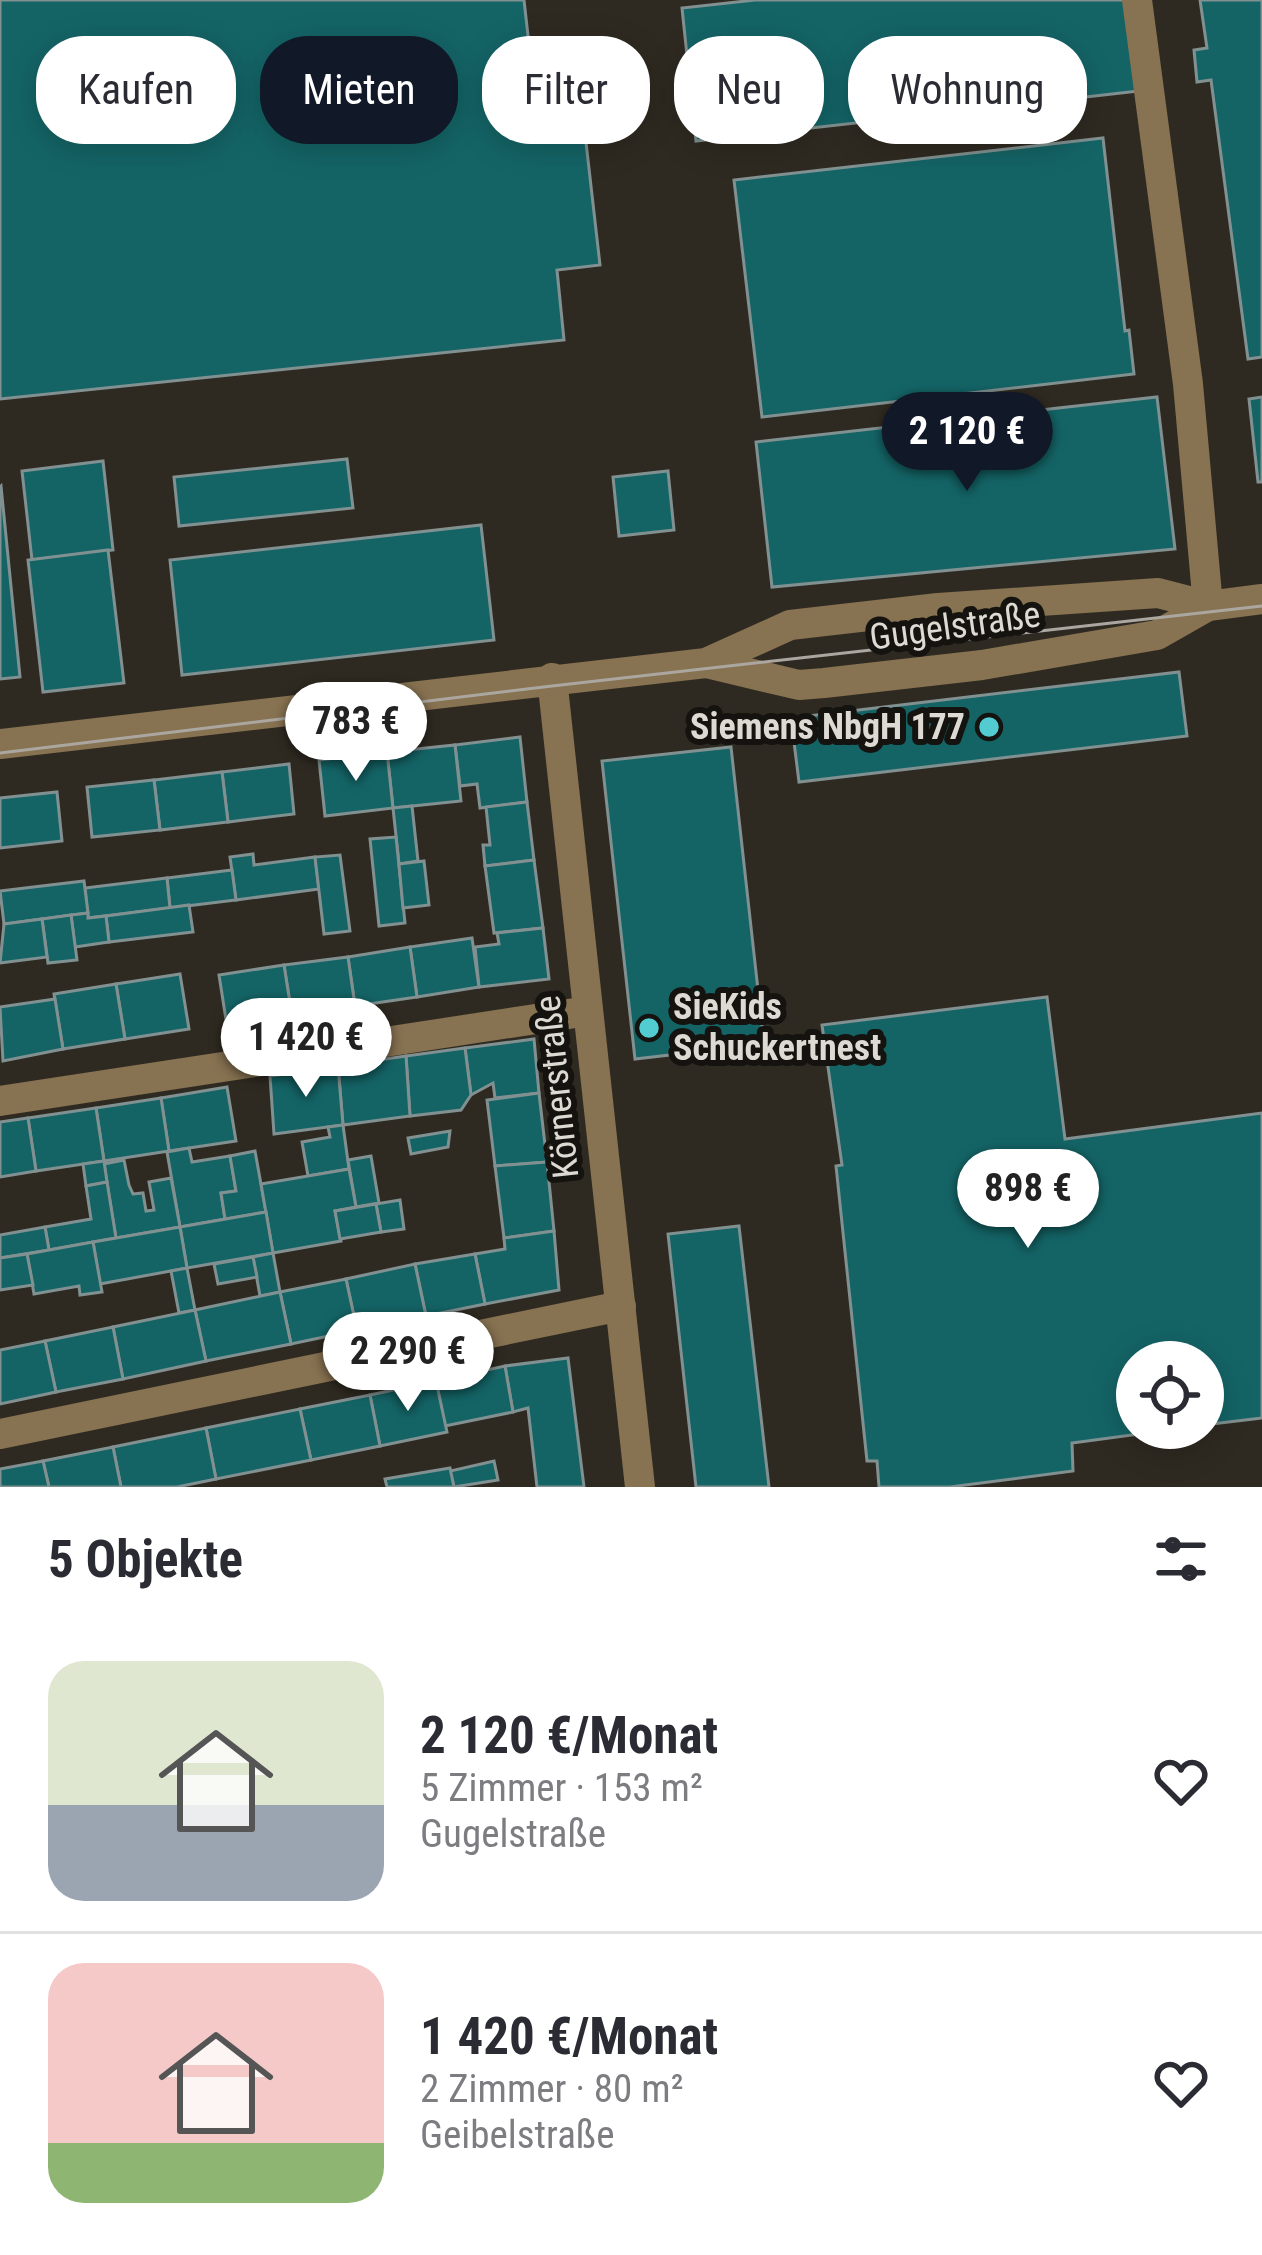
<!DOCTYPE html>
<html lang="de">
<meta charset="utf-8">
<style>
:root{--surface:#fff;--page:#f2f2f3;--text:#2b2b33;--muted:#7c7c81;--line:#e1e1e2;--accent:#111827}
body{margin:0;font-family:"Roboto Condensed",sans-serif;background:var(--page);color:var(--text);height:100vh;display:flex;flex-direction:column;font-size:45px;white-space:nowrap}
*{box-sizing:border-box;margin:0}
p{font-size:39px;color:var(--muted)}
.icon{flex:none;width:66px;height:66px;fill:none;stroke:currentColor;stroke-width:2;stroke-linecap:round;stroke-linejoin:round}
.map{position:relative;height:1487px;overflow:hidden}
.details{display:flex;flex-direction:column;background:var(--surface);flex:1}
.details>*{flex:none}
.banner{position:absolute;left:36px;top:36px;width:1191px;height:108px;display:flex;gap:24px}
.controls{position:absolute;left:1116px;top:1341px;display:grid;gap:24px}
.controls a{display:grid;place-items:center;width:108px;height:108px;border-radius:50%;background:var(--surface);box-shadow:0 6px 30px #0003;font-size:60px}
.price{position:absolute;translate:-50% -102px;padding:0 27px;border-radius:42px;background:#fff;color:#222;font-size:39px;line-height:78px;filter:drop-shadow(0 3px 6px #0008)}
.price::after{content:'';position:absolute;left:50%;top:72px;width:36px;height:27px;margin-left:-18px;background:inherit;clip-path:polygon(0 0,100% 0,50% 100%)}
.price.active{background:var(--accent);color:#fff}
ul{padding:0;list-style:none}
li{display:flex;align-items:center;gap:36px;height:300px;padding:0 48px}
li+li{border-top:3px solid var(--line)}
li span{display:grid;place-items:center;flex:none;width:336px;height:240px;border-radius:36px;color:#555}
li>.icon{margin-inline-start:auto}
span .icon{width:144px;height:144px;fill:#fffc;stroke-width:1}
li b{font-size:51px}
h2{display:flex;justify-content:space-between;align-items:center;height:144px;padding:0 48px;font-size:51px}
.chip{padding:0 42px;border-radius:48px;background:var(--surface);box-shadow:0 6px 30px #0003;font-size:42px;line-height:108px}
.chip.active{background:var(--accent);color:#fff}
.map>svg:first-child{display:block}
.building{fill:#146466;stroke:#819090;stroke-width:3}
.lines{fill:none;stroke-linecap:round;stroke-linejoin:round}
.minor{stroke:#877251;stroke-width:30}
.tram{stroke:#aba7a0;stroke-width:3}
.poi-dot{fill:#52ccd0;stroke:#15130f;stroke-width:4.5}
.labels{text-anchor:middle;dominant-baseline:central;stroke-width:12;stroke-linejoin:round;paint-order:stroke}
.street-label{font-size:36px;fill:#ddd9d3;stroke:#15130f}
.poi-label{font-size:36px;font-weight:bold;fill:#ddd9d3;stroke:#15130f;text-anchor:end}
</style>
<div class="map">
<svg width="1262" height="1487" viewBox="0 0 1262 1487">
<rect width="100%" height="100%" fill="#2f2a21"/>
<!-- building -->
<g class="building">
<polygon points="0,0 524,0 534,89 579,81 600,265 557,270 564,340 0,399"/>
<polygon points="755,0 1129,0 1139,91 696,141 682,8"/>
<polygon points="1200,0 1262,0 1262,357 1248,359 1211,80 1197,82 1194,50 1207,48"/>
<polygon points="1103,138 1125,331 1129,330 1134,374 762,417 734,180"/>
<polygon points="1157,397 1175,549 772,587 756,442"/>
<polygon points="1262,397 1262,482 1258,482 1249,399"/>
<polygon points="347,459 353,508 179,526 174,477"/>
<polygon points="103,461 113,550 32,560 22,471"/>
<polygon points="668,471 674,530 619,536 613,477"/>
<polygon points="1,486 20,677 0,679 0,487"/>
<polygon points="481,525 494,640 182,675 170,560"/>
<polygon points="108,550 124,683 43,692 28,560"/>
<polygon points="1179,672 1187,736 799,782 791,718"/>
<polygon points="520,737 527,802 480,808 477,784 460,786 455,745"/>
<polygon points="455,745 461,801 393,808 387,752"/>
<polygon points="731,747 764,1044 635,1059 602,761"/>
<polygon points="387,752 393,808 325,816 319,760"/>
<polygon points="289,764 294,814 228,822 222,772"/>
<polygon points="222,772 228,822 160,830 154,780"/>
<polygon points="154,780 160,830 92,837 87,787"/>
<polygon points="57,792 62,841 0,848 0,798"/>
<polygon points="527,802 534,860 485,866 483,845 490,845 486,807"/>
<polygon points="412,806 418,861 399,864 393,808"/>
<polygon points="396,837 405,923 379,926 370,839"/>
<polygon points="253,854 254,865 315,857 319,889 236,900 230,857"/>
<polygon points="340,855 350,931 324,934 315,857"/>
<polygon points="534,860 543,928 494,933 485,866"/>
<polygon points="424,861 429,905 403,908 399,864"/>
<polygon points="232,870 236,900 170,908 167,878"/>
<polygon points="167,878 170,908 88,918 85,888"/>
<polygon points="84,881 88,913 4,924 0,891"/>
<polygon points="189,905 193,932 109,942 106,916"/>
<polygon points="88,913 88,918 106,916 109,942 75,947 71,915"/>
<polygon points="71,915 77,960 48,963 42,919"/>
<polygon points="42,919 47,957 0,963 4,924"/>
<polygon points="543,928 549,979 479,987 475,947 499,944 497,933"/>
<polygon points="472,938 479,987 417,997 410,947"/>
<polygon points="410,947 417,997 355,1006 348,957"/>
<polygon points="348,957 355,1006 292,1016 284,965"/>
<polygon points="284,965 292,1016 227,1026 219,975"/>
<polygon points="180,974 189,1029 125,1039 116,984"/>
<polygon points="116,984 125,1039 63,1049 54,994"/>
<polygon points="1047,997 1065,1139 1262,1113 1262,1418 1203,1425 1203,1362 1137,1362 1137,1428 1184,1428 1072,1443 1073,1471 950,1487 879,1487 877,1461 867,1461 836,1166 842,1165 822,1025"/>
<polygon points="55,999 63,1049 3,1061 0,1007"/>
<polygon points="534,1039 539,1093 495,1098 493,1083 471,1095 465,1048"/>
<polygon points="465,1048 471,1095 461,1110 410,1116 406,1056"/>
<polygon points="406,1056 410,1116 343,1125 338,1066"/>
<polygon points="338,1066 343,1125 274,1134 270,1076"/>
<polygon points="227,1087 236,1141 169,1151 161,1098"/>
<polygon points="539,1093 547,1162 495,1166 487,1100"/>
<polygon points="161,1098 169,1151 104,1161 96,1108"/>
<polygon points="96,1108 104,1161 36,1171 28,1118"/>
<polygon points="28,1118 36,1171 0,1177 0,1122"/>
<polygon points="343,1125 349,1169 308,1176 302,1142 330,1137 328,1127"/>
<polygon points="450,1131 448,1147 411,1154 408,1138"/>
<polygon points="189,1148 192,1162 230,1156 236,1191 221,1193 225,1219 180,1227 167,1152"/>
<polygon points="255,1151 266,1212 225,1219 221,1193 236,1191 230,1156"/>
<polygon points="371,1156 379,1203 356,1207 348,1160"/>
<polygon points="124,1160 129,1185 133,1194 143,1193 146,1211 154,1210 149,1182 171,1178 180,1227 116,1238 104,1164"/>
<polygon points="104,1161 107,1182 86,1186 83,1164"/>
<polygon points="547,1162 554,1231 504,1238 495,1166"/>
<polygon points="349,1169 356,1207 335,1211 341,1241 273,1253 261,1184"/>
<polygon points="107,1182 116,1238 49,1250 45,1227 91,1219 86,1186"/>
<polygon points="400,1200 404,1229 381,1232 376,1204"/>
<polygon points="376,1204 381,1232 340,1239 335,1211"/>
<polygon points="266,1212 273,1253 187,1268 180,1227"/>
<polygon points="739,1226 769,1487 696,1487 668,1234"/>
<polygon points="45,1227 49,1250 0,1258 0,1235"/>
<polygon points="180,1227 187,1268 100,1284 93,1242"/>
<polygon points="554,1231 559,1290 485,1304 475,1254 505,1249 504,1238"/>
<polygon points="93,1242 102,1292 80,1295 79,1286 34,1294 27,1254"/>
<polygon points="273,1253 280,1292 260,1296 253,1257"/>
<polygon points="27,1254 33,1285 0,1290 0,1258"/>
<polygon points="475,1254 485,1304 426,1316 415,1264"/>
<polygon points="253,1257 257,1277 218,1284 214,1264"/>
<polygon points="415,1264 426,1316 357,1330 346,1279"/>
<polygon points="187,1268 195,1310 179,1313 171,1271"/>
<polygon points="346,1279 357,1330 291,1344 280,1292"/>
<polygon points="280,1292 291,1344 206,1361 195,1310"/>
<polygon points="195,1310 206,1361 123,1379 113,1327"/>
<polygon points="113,1327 123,1379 56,1392 45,1341"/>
<polygon points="45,1341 56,1392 0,1404 0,1350"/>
<polygon points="568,1358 584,1487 537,1487 528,1408 513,1412 505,1366"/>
<polygon points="505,1366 513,1412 445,1426 436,1381"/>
<polygon points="436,1381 447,1432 380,1446 370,1395"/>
<polygon points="370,1395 380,1446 311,1460 300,1409"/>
<polygon points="300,1409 311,1460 216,1479 206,1428"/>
<polygon points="206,1428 216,1479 177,1487 121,1487 113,1447"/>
<polygon points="113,1447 121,1487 49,1487 43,1461"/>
<polygon points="43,1461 49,1487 0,1487 0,1469"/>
<polygon points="494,1461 498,1480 454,1487 450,1471"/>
<polygon points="450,1468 454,1487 387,1487 385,1479"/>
</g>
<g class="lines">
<!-- minor -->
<g class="minor">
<polyline points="1137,0 1188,384 1208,606"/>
<polyline points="706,663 799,685 824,683 982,665 1157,635 1208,606"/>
<polyline points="552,678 640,1487"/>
<polyline points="0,744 706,663 790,625 938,608 1158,593 1208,606 1262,599"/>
<polyline points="0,1101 588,1011"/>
<polyline points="0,1434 621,1306"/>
</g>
<!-- tram -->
<polyline class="tram" points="0,753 552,686 1262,606"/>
</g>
<!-- markers -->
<g class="poi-dot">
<circle cx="989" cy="727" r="12"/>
<circle cx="649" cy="1028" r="12"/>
</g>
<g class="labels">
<!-- street labels -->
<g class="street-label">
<text transform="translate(955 626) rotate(-8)">Gugelstraße</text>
<text transform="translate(557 1087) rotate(-96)">Körnerstraße</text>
</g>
<!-- poi labels -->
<g class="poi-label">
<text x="965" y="727">Siemens NbgH 177</text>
<text x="673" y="1007" text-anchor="start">SieKids<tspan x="673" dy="41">Schuckertnest</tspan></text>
</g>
</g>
</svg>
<div class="controls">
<a><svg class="icon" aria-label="locate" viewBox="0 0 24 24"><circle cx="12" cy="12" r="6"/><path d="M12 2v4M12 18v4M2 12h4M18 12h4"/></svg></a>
</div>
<b class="price active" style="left:967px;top:494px">2 120 €</b>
<b class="price" style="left:356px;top:784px">783 €</b>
<b class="price" style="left:306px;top:1100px">1 420 €</b>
<b class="price" style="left:1028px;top:1251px">898 €</b>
<b class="price" style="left:408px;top:1414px">2 290 €</b>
<div class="banner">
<a class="chip">Kaufen</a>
<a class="chip active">Mieten</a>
<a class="chip">Filter</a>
<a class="chip">Neu</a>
<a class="chip">Wohnung</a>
</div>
</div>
<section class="details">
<h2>5 Objekte<svg class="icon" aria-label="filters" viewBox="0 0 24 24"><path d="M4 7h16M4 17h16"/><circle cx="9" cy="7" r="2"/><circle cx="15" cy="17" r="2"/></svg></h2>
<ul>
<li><span style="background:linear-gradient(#dfe7d0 60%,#9aa5b1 0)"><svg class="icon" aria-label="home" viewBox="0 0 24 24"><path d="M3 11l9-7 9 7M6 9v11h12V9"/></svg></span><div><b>2 120 €/Monat</b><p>5 Zimmer · 153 m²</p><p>Gugelstraße</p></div><svg class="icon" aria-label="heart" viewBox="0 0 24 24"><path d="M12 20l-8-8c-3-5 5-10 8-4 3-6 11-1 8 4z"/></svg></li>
<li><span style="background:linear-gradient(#f6c9c9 75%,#8fb573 0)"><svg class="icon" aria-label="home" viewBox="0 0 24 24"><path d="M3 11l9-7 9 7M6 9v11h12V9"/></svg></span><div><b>1 420 €/Monat</b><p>2 Zimmer · 80 m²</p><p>Geibelstraße</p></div><svg class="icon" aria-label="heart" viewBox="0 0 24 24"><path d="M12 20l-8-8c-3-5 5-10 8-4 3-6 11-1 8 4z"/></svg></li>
</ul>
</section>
